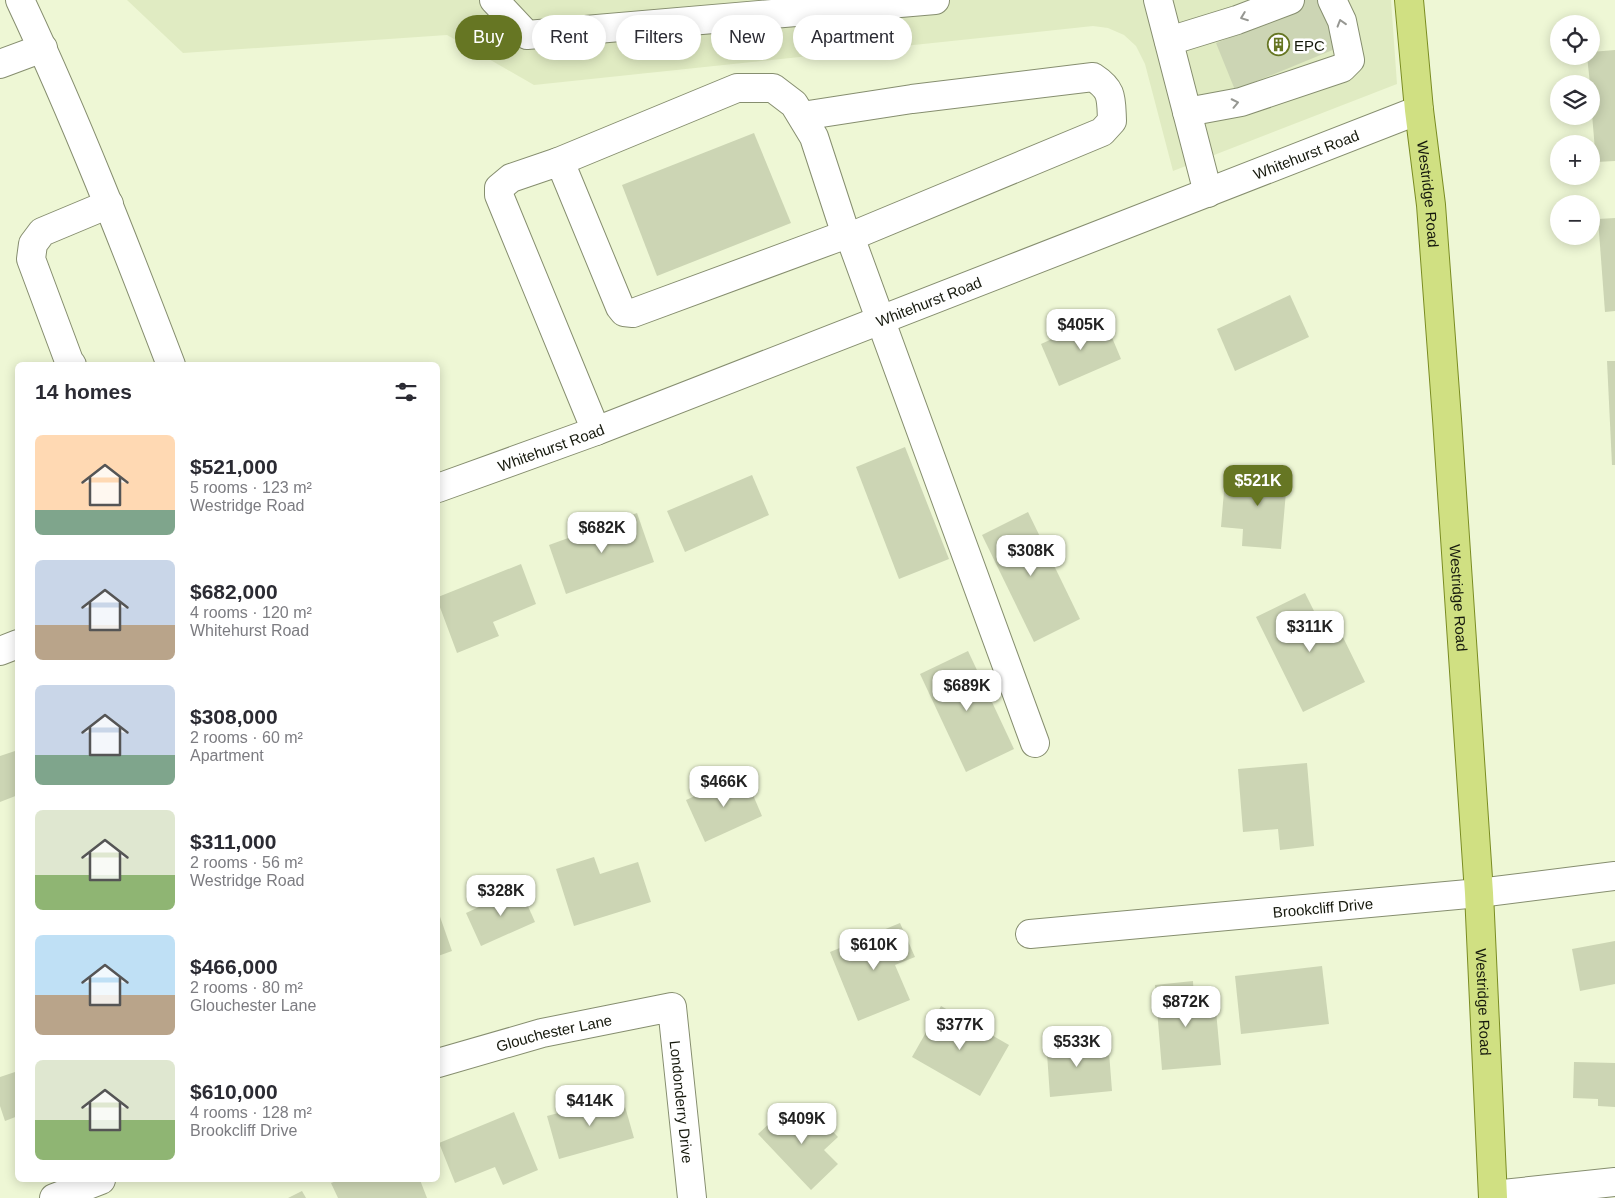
<!DOCTYPE html>
<meta charset="utf-8">
<style>
:root{--surface:#fff;--page:#f2f2f3;--text:#2b2b33;--muted:#7c7c81;--accent:#667623}
body{margin:0;font-family:Helvetica,sans-serif;background:var(--page);color:var(--text);height:100vh;display:flex;flex-direction:column;font-size:19px;white-space:nowrap}
*{box-sizing:border-box;margin:0}
p{font-size:16px;color:var(--muted)}
.icon{flex:none;width:28px;height:28px;fill:none;stroke:currentColor;stroke-width:2;stroke-linecap:round;stroke-linejoin:round}
.map{position:relative;flex:1;overflow:hidden}
.details{position:absolute;left:15px;top:362px;width:425px;height:820px;display:flex;flex-direction:column;background:var(--surface);border-radius:8px;box-shadow:0 2px 12px #0003}
.details>*{flex:none}
.top-card{position:absolute;left:455px;top:15px;width:475px;height:45px;display:flex;gap:10px}
.tools{position:absolute;left:1550px;top:15px;display:grid;gap:10px}
.tools a{display:grid;place-items:center;width:50px;height:50px;border-radius:50%;background:var(--surface);box-shadow:0 2px 12px #0003;font-size:25px}
.price{position:absolute;translate:-50% -42px;padding:0 11px;border-radius:10px;background:#fff;color:#222;font-size:16px;line-height:32px;filter:drop-shadow(0 1px 2px #0008)}
.price::after{content:'';position:absolute;left:50%;top:30px;width:15px;height:11px;margin-left:-8px;background:inherit;clip-path:polygon(0 0,100% 0,50% 100%)}
.price.active{background:var(--accent);color:#fff}
ul{padding:0;list-style:none}
li{display:flex;align-items:center;gap:15px;height:125px;padding:0 20px}
li span{display:grid;place-items:center;flex:none;width:140px;height:100px;border-radius:8px;color:#555}
li>.icon{margin-inline-start:auto}
span .icon{width:60px;height:60px;fill:#fffc;stroke-width:1}
li b{font-size:21px}
h2{display:flex;justify-content:space-between;align-items:center;height:60px;padding:0 20px;font-size:21px}
.tag{padding:0 18px;border-radius:22px;background:var(--surface);box-shadow:0 2px 12px #0003;font-size:18px;line-height:45px}
.tag.active{background:var(--accent);color:#fff}
.map>svg:first-child{display:block}
.built{fill:#e0ebc2}
.building{fill:#ccd5b4}
.lines{fill:none;stroke-linecap:round;stroke-linejoin:round}
.minor-casing{stroke:#868e6f;stroke-width:30}
.major-casing{stroke:#7a8c22;stroke-width:30}
.minor{stroke:#fff;stroke-width:28}
.major{stroke:#d0e082;stroke-width:28}
.oneway{stroke:#969792}
.labels{text-anchor:middle;dominant-baseline:central;stroke-width:5;stroke-linejoin:round;paint-order:stroke}
.poi-label{font-size:15px;fill:#15180c;stroke:#fff;text-anchor:start}
.street-label{font-size:15px;fill:#15180c;stroke:#fff}
</style>
<div class="map">
<svg width="1615" height="1198" viewBox="0 0 1615 1198">
<rect width="100%" height="100%" fill="#eef7d5"/>
<!-- built -->
<polygon class="built" points="127,0 1391,0 1397,84 1173,171 1145,64 1136,46 1124,35 1108,28 1093,26 534,85 447,35 183,53"/>
<!-- building -->
<g class="building">
<polygon points="1304,0 1321,0 1340,47 1235,90 1216,43 1298,10 1295,4"/>
<polygon points="1615,50 1615,161 1596,162 1591,102 1591,84 1590,84 1587,56 1591,56 1591,52"/>
<polygon points="754,133 791,223 657,276 622,185"/>
<polygon points="1615,218 1615,311 1605,312 1598,219"/>
<polygon points="1290,295 1309,337 1235,371 1217,329"/>
<polygon points="1103,316 1121,359 1059,386 1041,344"/>
<polygon points="1607,361 1615,361 1615,465 1612,465"/>
<polygon points="905,447 949,559 899,579 856,467"/>
<polygon points="1244,465 1288,469 1281,549 1242,546 1243,529 1221,527 1224,491 1241,493"/>
<polygon points="752,475 769,515 685,552 667,511"/>
<polygon points="1028,512 1080,619 1034,642 982,535"/>
<polygon points="637,513 654,562 566,594 549,545"/>
<polygon points="521,564 536,604 493,622 499,636 457,653 438,602 438,597"/>
<polygon points="1305,593 1324,631 1337,625 1365,682 1303,712 1256,617"/>
<polygon points="968,651 1014,749 966,772 920,674"/>
<polygon points="18,750 18,795 0,802 0,756"/>
<polygon points="1307,763 1314,846 1280,850 1278,829 1243,832 1238,769"/>
<polygon points="744,774 762,816 705,842 686,800"/>
<polygon points="594,857 600,874 638,862 651,902 574,926 556,869"/>
<polygon points="520,888 535,922 481,946 466,913"/>
<polygon points="438,911 452,951 438,956"/>
<polygon points="900,923 915,957 895,965 910,1000 858,1021 830,952"/>
<polygon points="1615,941 1615,984 1580,991 1572,949"/>
<polygon points="1322,966 1329,1024 1241,1034 1235,976"/>
<polygon points="1193,981 1194,1002 1215,1000 1221,1065 1162,1070 1155,985"/>
<polygon points="941,1006 1009,1045 980,1096 912,1057"/>
<polygon points="1087,1036 1088,1053 1109,1052 1112,1091 1050,1097 1046,1039"/>
<polygon points="1574,1062 1615,1063 1615,1107 1598,1106 1598,1099 1573,1098"/>
<polygon points="18,1071 18,1116 5,1121 0,1106 0,1077"/>
<polygon points="622,1096 634,1138 559,1159 547,1116"/>
<polygon points="787,1107 801,1122 813,1111 838,1137 824,1150 838,1164 811,1190 758,1134"/>
<polygon points="514,1112 538,1170 503,1185 495,1167 455,1183 439,1143"/>
<polygon points="339,1180 420,1180 427,1198 338,1198 331,1183"/>
<polygon points="302,1191 306,1198 288,1198"/>
</g>
<g class="lines">
<defs>
<g id="minor">
<path d="M20 0C76 119 124 242 171 365"/>
<polyline points="494,0 527,35 935,0"/>
<polyline points="1158,0 1208,193"/>
<polyline points="1169,41 1237,20 1290,0"/>
<polyline points="0,64 43,48"/>
<polyline points="1187,112 1241,102 1342,68 1350,60 1342,21 1332,0"/>
<path d="M558 162 737 88H773L794 104 814 137 847 238 1102 132 1112 121C1111 98 1113 90 1093 77L912 99 802 116"/>
<polyline points="72,365 69,361 31,259 33,244 42,232 109,204"/>
<polyline points="596,431 499,195 499,188 511,178 558,162 561,164 620,307 624,312 633,313 839,237 847,238 852,242 1035,743"/>
<path id="s1" d="M438 488 596 431 1419 110"/>
<polyline points="0,651 18,644"/>
<path id="s2" d="M1030 934 1479 893 1615 876"/>
<path id="s3" d="M438 1063 542 1033 672 1007 692 1198"/>
<polyline points="1493,1195 1615,1182"/>
<polyline points="54,1198 101,1180"/>
</g>
<g id="major">
<path id="s4" d="M1409 0 1419 110 1431 205 1447 419 1479 893 1493 1198"/>
</g>
</defs>
<!-- minor casing -->
<use href="#minor" class="minor-casing"/>
<!-- major casing -->
<use href="#major" class="major-casing"/>
<!-- minor -->
<use href="#minor" class="minor"/>
<!-- major -->
<use href="#major" class="major"/>
</g>
<!-- one-way arrows -->
<defs><path id="oneway-chevron" d="M-2-3.5L2.5 0L-2 3.5" fill="none" stroke-width="1.6" stroke-linecap="round" stroke-linejoin="round" transform="scale(1.25)"/></defs>
<g class="oneway">
<use href="#oneway-chevron" transform="translate(1244 17) rotate(159)"/>
<use href="#oneway-chevron" transform="translate(1341 23) rotate(-107)"/>
<use href="#oneway-chevron" transform="translate(1235 103) rotate(-12)"/>
</g>
<!-- icons -->
<defs>
<symbol id="building-ring" viewBox="-11 -11 22 22"><circle r="9.5" fill="#fff" stroke="#667623" stroke-width="1.5"/><path d="M-4-6H4V6H1V3H-1V6H-4ZM-2.5-4.3h1.7v1.8h-1.7ZM.8-4.3h1.7v1.8H.8ZM-2.5-1h1.7V.8h-1.7ZM.8-1h1.7V.8H.8Z" fill="#667623"/></symbol>
</defs>
<g fill-rule="evenodd">
<use href="#building-ring" x="1266" y="32" width="25" height="25"/>
</g>
<g class="labels">
<!-- poi labels -->
<g class="poi-label">
<text x="1294" y="45">EPC</text>
</g>
<!-- street labels -->
<g class="street-label">
<text stroke="none"><textPath href="#s1" startOffset="930">Whitehurst Road</textPath></text>
<text stroke="none"><textPath href="#s4" startOffset="195">Westridge Road</textPath></text>
<text stroke="none"><textPath href="#s1" startOffset="525">Whitehurst Road</textPath></text>
<text stroke="none"><textPath href="#s1" startOffset="120">Whitehurst Road</textPath></text>
<text stroke="none"><textPath href="#s4" startOffset="600">Westridge Road</textPath></text>
<text stroke="none"><textPath href="#s2" startOffset="294">Brookcliff Drive</textPath></text>
<text stroke="none"><textPath href="#s4" startOffset="1005">Westridge Road</textPath></text>
<text stroke="none"><textPath href="#s3" startOffset="120">Glouchester Lane</textPath></text>
<text stroke="none"><textPath href="#s3" startOffset="336">Londonderry Drive</textPath></text>
</g>
</g>
</svg>
<div class="tools">
<a><svg class="icon" aria-label="locate" viewBox="0 0 24 24"><circle cx="12" cy="12" r="6"/><path d="M12 2v4M12 18v4M2 12h4M18 12h4"/></svg></a>
<a><svg class="icon" aria-label="layers" viewBox="0 0 24 24"><path d="M12 4l9 5-9 5-9-5zM3 14l9 5 9-5"/></svg></a>
<a>+</a>
<a>−</a>
</div>
<b class="price" style="left:1081px;top:351px">$405K</b>
<b class="price active" style="left:1258px;top:507px">$521K</b>
<b class="price" style="left:602px;top:554px">$682K</b>
<b class="price" style="left:1031px;top:577px">$308K</b>
<b class="price" style="left:1310px;top:653px">$311K</b>
<b class="price" style="left:967px;top:712px">$689K</b>
<b class="price" style="left:724px;top:808px">$466K</b>
<b class="price" style="left:501px;top:917px">$328K</b>
<b class="price" style="left:874px;top:971px">$610K</b>
<b class="price" style="left:1186px;top:1028px">$872K</b>
<b class="price" style="left:960px;top:1051px">$377K</b>
<b class="price" style="left:1077px;top:1068px">$533K</b>
<b class="price" style="left:590px;top:1127px">$414K</b>
<b class="price" style="left:802px;top:1145px">$409K</b>
<div class="top-card">
<a class="tag active">Buy</a>
<a class="tag">Rent</a>
<a class="tag">Filters</a>
<a class="tag">New</a>
<a class="tag">Apartment</a>
</div>
<section class="details">
<h2>14 homes<svg class="icon" aria-label="filters" viewBox="0 0 24 24"><path d="M4 7h16M4 17h16"/><circle cx="9" cy="7" r="2"/><circle cx="15" cy="17" r="2"/></svg></h2>
<ul>
<li><span style="background:linear-gradient(#ffd9b3 75%,#7fa58c 0)"><svg class="icon" aria-label="home" viewBox="0 0 24 24"><path d="M3 11l9-7 9 7M6 9v11h12V9"/></svg></span><div><b>$521,000</b><p>5 rooms · 123 m²</p><p>Westridge Road</p></div></li>
<li><span style="background:linear-gradient(#c9d6e8 65%,#b9a48a 0)"><svg class="icon" aria-label="home" viewBox="0 0 24 24"><path d="M3 11l9-7 9 7M6 9v11h12V9"/></svg></span><div><b>$682,000</b><p>4 rooms · 120 m²</p><p>Whitehurst Road</p></div></li>
<li><span style="background:linear-gradient(#c9d6e8 70%,#7fa58c 0)"><svg class="icon" aria-label="home" viewBox="0 0 24 24"><path d="M3 11l9-7 9 7M6 9v11h12V9"/></svg></span><div><b>$308,000</b><p>2 rooms · 60 m²</p><p>Apartment</p></div></li>
<li><span style="background:linear-gradient(#dfe7d0 65%,#8fb573 0)"><svg class="icon" aria-label="home" viewBox="0 0 24 24"><path d="M3 11l9-7 9 7M6 9v11h12V9"/></svg></span><div><b>$311,000</b><p>2 rooms · 56 m²</p><p>Westridge Road</p></div></li>
<li><span style="background:linear-gradient(#bfe0f5 60%,#b9a48a 0)"><svg class="icon" aria-label="home" viewBox="0 0 24 24"><path d="M3 11l9-7 9 7M6 9v11h12V9"/></svg></span><div><b>$466,000</b><p>2 rooms · 80 m²</p><p>Glouchester Lane</p></div></li>
<li><span style="background:linear-gradient(#dfe7d0 60%,#8fb573 0)"><svg class="icon" aria-label="home" viewBox="0 0 24 24"><path d="M3 11l9-7 9 7M6 9v11h12V9"/></svg></span><div><b>$610,000</b><p>4 rooms · 128 m²</p><p>Brookcliff Drive</p></div></li>
</ul>
</section>
</div>
